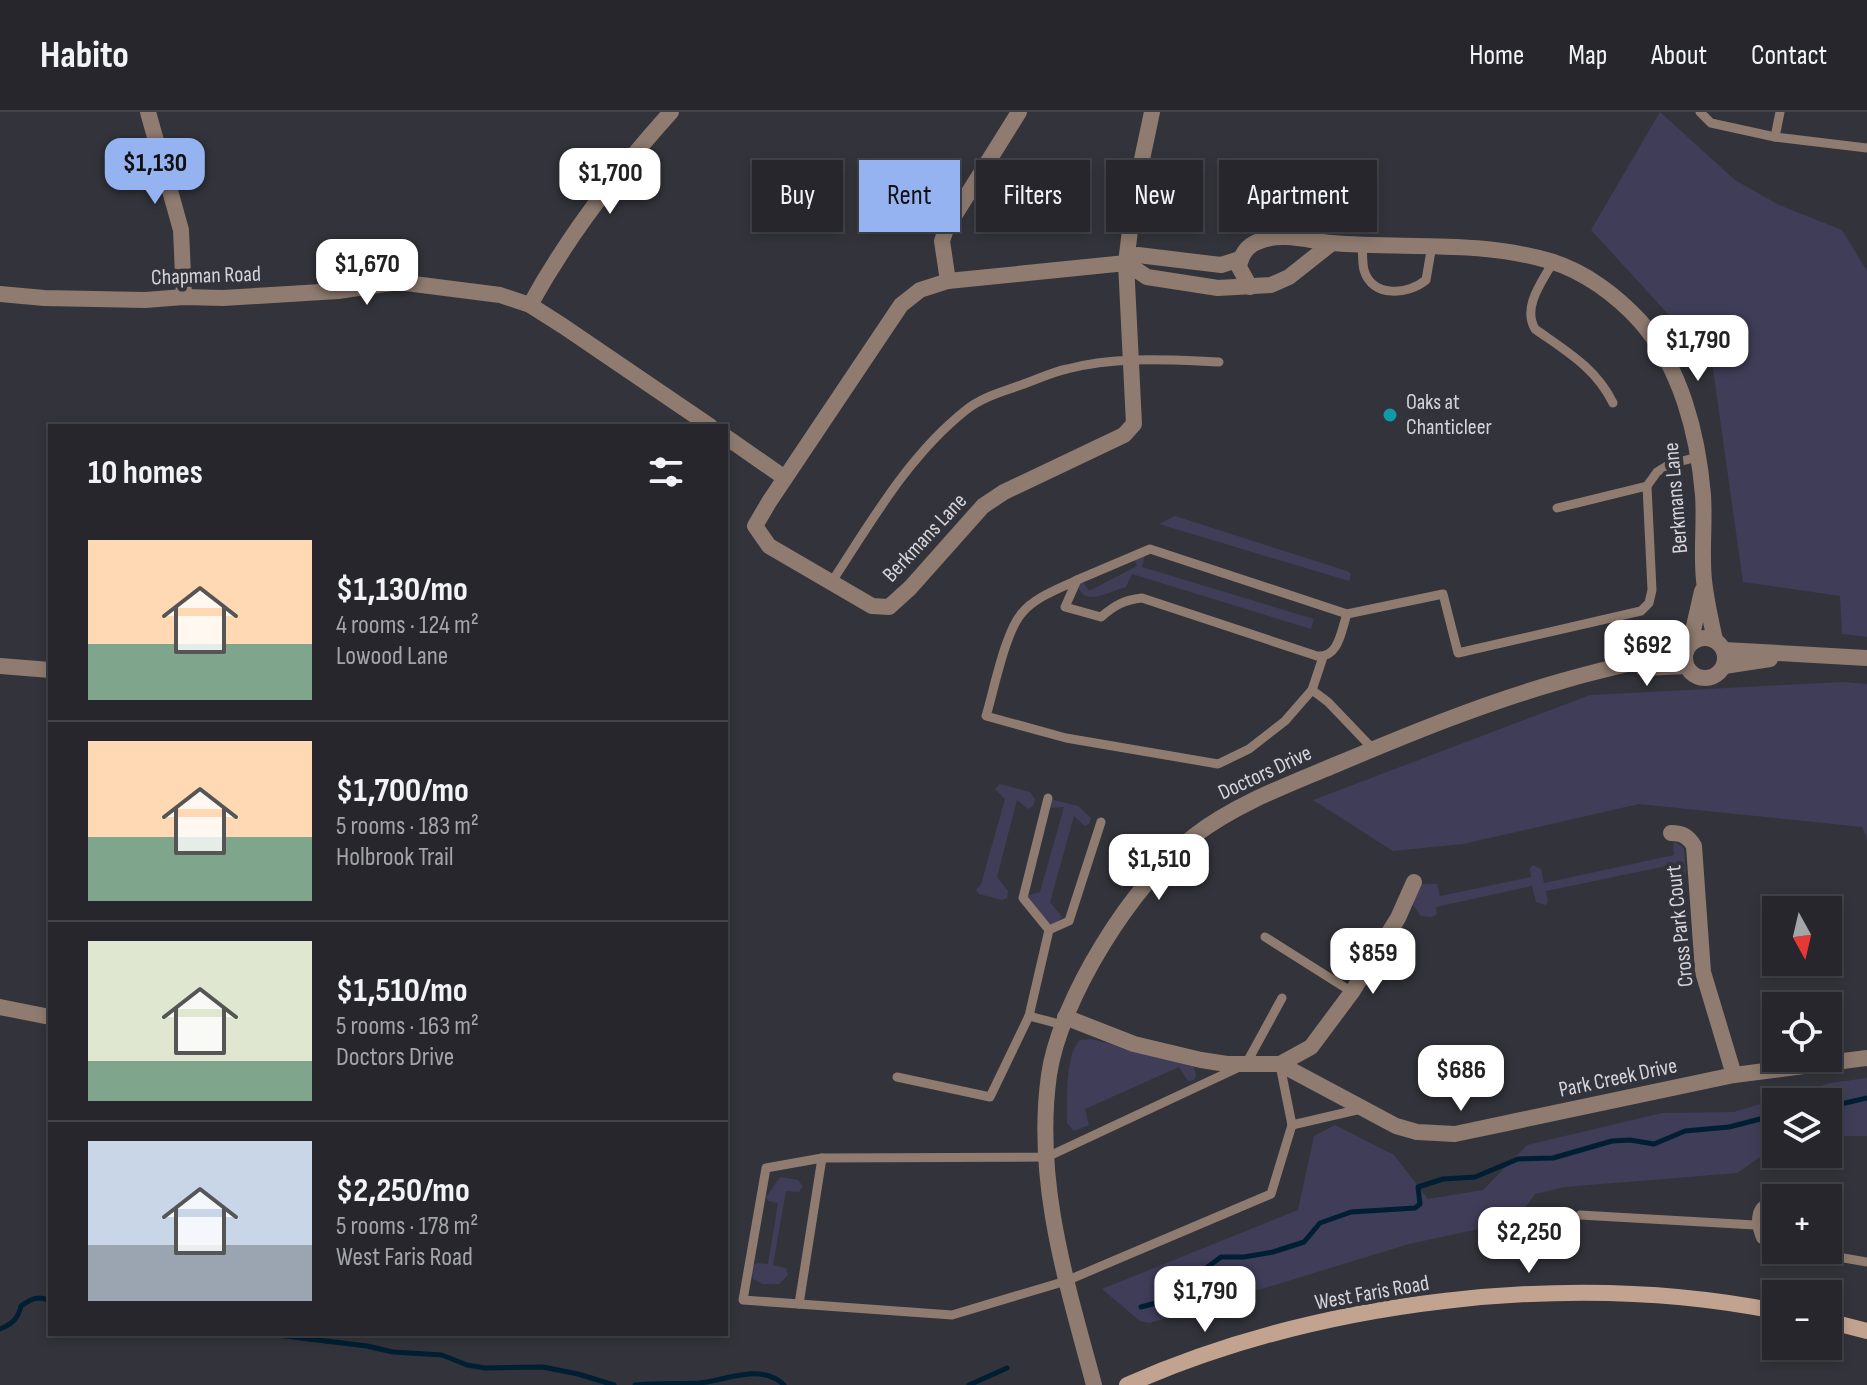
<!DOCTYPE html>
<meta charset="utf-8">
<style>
:root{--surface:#26262c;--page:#2e2e34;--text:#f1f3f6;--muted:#a4a5a9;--line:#424348;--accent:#95b2f1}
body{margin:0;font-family:"Sofia Sans Condensed",sans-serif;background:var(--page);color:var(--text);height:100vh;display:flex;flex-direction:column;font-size:30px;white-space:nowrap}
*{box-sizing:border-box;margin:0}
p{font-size:26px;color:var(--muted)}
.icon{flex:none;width:44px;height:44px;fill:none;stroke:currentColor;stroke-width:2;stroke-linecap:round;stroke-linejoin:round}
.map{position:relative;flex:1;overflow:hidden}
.panel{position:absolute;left:48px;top:312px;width:680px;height:912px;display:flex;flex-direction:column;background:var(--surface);border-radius:0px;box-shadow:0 4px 12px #0003,0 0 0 2px var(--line)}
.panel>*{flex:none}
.hud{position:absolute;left:752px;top:48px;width:760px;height:72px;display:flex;gap:16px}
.needle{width:52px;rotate:172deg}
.tools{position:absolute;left:1762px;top:784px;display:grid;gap:16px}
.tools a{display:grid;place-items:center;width:80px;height:80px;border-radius:0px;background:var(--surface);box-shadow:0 4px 12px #0003,0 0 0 2px var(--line);font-size:40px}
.price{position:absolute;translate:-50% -68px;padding:0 18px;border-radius:16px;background:#fff;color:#222;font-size:26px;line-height:52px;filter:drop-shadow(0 2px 4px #0008)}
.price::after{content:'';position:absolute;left:50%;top:48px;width:24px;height:18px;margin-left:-12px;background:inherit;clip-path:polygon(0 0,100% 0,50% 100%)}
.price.active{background:var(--accent);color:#111}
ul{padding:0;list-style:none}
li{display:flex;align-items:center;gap:24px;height:200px;padding:0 40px}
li+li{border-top:2px solid var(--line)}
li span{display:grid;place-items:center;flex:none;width:224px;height:160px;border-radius:0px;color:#555}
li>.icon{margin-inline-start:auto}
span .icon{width:96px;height:96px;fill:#fffc;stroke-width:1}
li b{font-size:34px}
h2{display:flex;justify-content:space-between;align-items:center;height:96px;padding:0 40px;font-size:34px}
.tag{padding:0 28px;border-radius:0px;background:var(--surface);box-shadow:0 4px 12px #0003,0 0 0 2px var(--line);font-size:28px;line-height:72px}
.tag.active{background:var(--accent);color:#111}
header{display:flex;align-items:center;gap:48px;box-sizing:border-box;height:112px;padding:0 40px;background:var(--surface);border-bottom:2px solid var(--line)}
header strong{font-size:38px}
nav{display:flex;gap:44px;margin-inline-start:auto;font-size:28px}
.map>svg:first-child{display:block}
.green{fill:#403d58}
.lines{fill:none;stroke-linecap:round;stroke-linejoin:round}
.stream{stroke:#001f33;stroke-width:5}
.service{stroke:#8f7b6f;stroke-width:9}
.minor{stroke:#8f7b6f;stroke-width:16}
.secondary{stroke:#c2a38f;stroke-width:16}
.culture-dot{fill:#0f9aa8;stroke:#33333b;stroke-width:3}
.labels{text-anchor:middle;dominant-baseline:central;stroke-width:8;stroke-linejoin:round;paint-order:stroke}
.street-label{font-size:22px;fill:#d5d4da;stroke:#33333b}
.poi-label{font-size:22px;fill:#d5d4da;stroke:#33333b;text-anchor:start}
</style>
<header>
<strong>Habito</strong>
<nav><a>Home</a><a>Map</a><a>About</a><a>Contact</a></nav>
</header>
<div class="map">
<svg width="1867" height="1273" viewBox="0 0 1867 1273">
<rect width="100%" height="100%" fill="#33333b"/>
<!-- green -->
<g class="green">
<polygon points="1660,0 1735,68 1779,93 1842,118 1867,159 1867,525 1842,522 1840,484 1743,470 1712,250 1591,118"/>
<polygon points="1175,404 1347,459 1351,462 1349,469 1159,412"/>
<path d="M1132 443H1145L1142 455 1314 507 1311 517 1132 462 1126 475C1110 479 1082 497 1078 472L1083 470 1089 479 1137 454Z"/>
<polygon points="1843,570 1867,572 1867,727 1862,715 1639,692 1463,732 1393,739 1313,688 1590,583"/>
<polygon points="1000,672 1030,680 1035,687 1033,694 1028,697 1017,688 997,765 1008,779 1007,786 1002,788 979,782 976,778 981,772 1005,687 995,677"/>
<polygon points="1050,687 1078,694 1091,706 1089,712 1085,714 1074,704 1050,790 1062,805 1055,813 1044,813 1020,790 1023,785 1040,780 1064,695 1048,696"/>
<polygon points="1675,730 1684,736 1686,764 1683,767 1679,765 1676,752 1546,779 1548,790 1545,793 1536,790 1532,774 1436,795 1437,802 1432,805 1421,804 1413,793 1418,772 1437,772 1440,784 1531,765 1530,756 1533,753 1541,757 1544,771 1674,743 1673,734"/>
<path d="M1091 927 1193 953 1196 963 1194 968 1188 969 1179 955 1085 997 1089 1013 1074 1019 1067 1011C1067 990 1065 942 1080 928Z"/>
<polygon points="1867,966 1867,1024 1828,1024 1828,990 1776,990 1776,1034 1737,1061 1565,1075 1535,1082 1516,1109 1409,1132 1150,1211 1140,1209 1102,1177 1298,1098 1314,1024 1335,1013 1394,1043 1428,1087 1483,1078 1527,1033 1662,1001 1734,1000 1830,971"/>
<polygon points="780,1065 798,1068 803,1074 799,1080 786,1079 773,1153 786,1156 788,1163 779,1172 763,1172 753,1167 751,1155 757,1151 768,1152 778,1091 768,1089 766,1085"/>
</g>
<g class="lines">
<!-- stream -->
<g class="stream">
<polyline points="1828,995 1867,986"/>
<polyline points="1141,1195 1160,1190 1221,1145 1244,1145 1273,1140 1304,1130 1320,1111 1351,1100 1415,1096 1420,1092 1418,1075 1443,1067 1475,1065 1518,1047 1553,1046 1612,1029 1630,1028 1654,1032 1685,1019 1729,1015 1764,1006 1776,1005"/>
<path d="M0 1217C12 1212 18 1207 21 1194 31 1187 38 1183 50 1189"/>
<polyline points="268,1222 367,1234 393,1240 442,1243 467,1253 485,1256 543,1255 578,1262 614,1273"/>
<path d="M635 1273C656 1271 677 1272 699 1271 725 1269 761 1250 784 1273"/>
<polyline points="969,1273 1007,1256"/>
</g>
<!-- service -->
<g class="service">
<polyline points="1700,0 1711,11 1775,25"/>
<polyline points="1780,0 1775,25 1867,36"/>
<path d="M1362 132C1363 140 1362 150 1364 158 1372 186 1408 183 1426 168L1432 133"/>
<path d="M1553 150C1542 170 1522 195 1535 217 1566 239 1596 256 1613 291"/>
<polyline points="1557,396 1647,374 1657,360 1670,352 1698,345"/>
<path d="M1077 468C1059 477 1035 485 1022 501 1005 520 994 578 986 604L1066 626 1218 652 1249 637 1285 609 1312 578"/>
<path d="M831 471C871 410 908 344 966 298 982 285 1002 280 1021 273 1036 268 1052 260 1067 257 1117 244 1169 248 1219 250"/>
<path d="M1347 502C1341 519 1339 546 1317 544L1142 486C1124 488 1115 493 1101 505L1065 495 1077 468 1150 437 1347 502 1443 482 1458 541 1641 499 1649 491 1652 478 1647 374"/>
<polyline points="1323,545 1312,578 1328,590 1373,637"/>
<polyline points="1048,686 1023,786 1049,818"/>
<polyline points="1265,825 1352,880"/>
<polyline points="1282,886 1246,952 1047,1045 822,1046 766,1056 743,1188 952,1203 1066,1169 1271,1082 1292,1013 1361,997"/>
<polyline points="1029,904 1049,818 1069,809 1101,710"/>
<polyline points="1280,953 1292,1013"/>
<polyline points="897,965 990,985 1029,904 1063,913"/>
<path d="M1776 1088C1753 1091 1754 1110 1761 1127L1776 1133"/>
<polyline points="1580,1103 1755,1113"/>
<polyline points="1798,1138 1867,1150"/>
<polyline points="799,1192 822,1046"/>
</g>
<!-- minor -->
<g class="minor">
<polyline points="148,0 181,118 184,185"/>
<polyline points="1152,0 1134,85 1126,151 1134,312 1124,323 1004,380 983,394 910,476 889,495 872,494 769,434 755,414 769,390 901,193 920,178 948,169 1126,151 1138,143 1221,153 1240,147"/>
<polyline points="1126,151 1147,165 1218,176 1271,173 1289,165 1332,131"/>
<polyline points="948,169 942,129 946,117 1019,0"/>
<path d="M1250 175 1239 155C1241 143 1247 133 1260 129 1283 120 1309 129 1332 131 1405 137 1478 128 1550 149 1584 159 1616 183 1640 209 1681 255 1698 323 1703 383 1705 412 1701 440 1704 468 1706 488 1711 509 1715 528"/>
<polyline points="0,182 44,186 145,188 184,185 223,186 338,179 398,170 500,183 530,193 563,214 710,314"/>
<path d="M530 193C569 122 617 60 671 0"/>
<polyline points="726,325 785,366"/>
<circle cx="1705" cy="546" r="20"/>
<polyline points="1690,532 1702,479"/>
<polyline points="1724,538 1867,546"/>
<polyline points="0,554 50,558"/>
<polyline points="1724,554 1770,547"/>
<polyline points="1643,556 1686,554"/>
<path d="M1671 721C1682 721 1688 724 1694 734L1703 860 1734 963"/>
<polyline points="0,895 50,905"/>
<polyline points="1065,905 1134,932 1201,948 1227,952 1280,952 1396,1014 1417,1020 1455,1022 1734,963 1867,946"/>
<polyline points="1280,952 1311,935 1352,880 1398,806 1414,770"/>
<path d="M1094 1273C1067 1172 1034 1070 1049 963 1060 887 1133 771 1194 724 1236 692 1287 673 1335 653 1409 622 1484 591 1562 569 1603 557 1644 548 1686 539"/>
</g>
<!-- secondary -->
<g class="secondary">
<polyline points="1828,1209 1867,1219"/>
<path d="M1127 1273C1319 1188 1570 1158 1776 1199"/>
</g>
</g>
<!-- markers -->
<circle class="culture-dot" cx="1390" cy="303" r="8"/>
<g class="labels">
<!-- street labels -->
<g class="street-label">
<text transform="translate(206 164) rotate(-2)">Chapman Road</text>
<text transform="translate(1676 386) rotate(-95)">Berkmans Lane</text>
<text transform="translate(925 426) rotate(-47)">Berkmans Lane</text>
<text transform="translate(1265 661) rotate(-25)">Doctors Drive</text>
<text transform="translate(1680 814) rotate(-96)">Cross Park Court</text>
<text transform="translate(1618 966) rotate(-12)">Park Creek Drive</text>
<text transform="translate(1372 1181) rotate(-10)">West Faris Road</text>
</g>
<!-- poi labels -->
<g class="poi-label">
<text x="1406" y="290">Oaks at<tspan x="1406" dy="25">Chanticleer</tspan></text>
</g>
</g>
</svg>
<div class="tools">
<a><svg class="needle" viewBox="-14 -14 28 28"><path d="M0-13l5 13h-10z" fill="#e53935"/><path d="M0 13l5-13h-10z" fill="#a4a5a9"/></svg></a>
<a><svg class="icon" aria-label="locate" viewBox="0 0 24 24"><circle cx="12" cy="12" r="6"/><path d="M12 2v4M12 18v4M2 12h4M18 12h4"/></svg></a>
<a><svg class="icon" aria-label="layers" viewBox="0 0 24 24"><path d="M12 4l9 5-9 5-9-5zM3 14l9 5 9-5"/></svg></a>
<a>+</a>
<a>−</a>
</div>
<b class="price active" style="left:155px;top:94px">$1,130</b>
<b class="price" style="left:610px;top:104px">$1,700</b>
<b class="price" style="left:367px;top:195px">$1,670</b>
<b class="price" style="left:1698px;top:271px">$1,790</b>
<b class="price" style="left:1647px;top:576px">$692</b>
<b class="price" style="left:1159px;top:790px">$1,510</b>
<b class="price" style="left:1373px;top:884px">$859</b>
<b class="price" style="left:1461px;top:1001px">$686</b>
<b class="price" style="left:1529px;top:1163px">$2,250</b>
<b class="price" style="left:1205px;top:1222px">$1,790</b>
<div class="hud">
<a class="tag">Buy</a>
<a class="tag active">Rent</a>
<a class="tag">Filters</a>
<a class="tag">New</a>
<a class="tag">Apartment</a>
</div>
<section class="panel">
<h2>10 homes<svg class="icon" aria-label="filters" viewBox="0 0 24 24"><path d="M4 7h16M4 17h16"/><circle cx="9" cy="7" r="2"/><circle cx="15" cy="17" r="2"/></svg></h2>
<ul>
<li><span style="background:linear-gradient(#ffd9b3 65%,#7fa58c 0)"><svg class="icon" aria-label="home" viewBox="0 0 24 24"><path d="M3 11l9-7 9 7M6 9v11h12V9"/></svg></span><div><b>$1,130/mo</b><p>4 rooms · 124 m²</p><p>Lowood Lane</p></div></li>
<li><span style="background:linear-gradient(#ffd9b3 60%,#7fa58c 0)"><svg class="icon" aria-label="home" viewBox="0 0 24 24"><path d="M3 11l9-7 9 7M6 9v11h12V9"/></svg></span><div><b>$1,700/mo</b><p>5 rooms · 183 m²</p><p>Holbrook Trail</p></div></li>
<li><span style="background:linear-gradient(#dfe7d0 75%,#7fa58c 0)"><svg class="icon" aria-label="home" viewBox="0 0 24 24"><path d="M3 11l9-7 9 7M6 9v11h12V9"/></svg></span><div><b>$1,510/mo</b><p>5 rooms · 163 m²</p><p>Doctors Drive</p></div></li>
<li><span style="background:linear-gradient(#c9d6e8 65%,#9aa5b1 0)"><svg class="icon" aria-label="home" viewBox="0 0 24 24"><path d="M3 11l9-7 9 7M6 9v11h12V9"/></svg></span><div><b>$2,250/mo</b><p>5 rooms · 178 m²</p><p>West Faris Road</p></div></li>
</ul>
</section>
</div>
